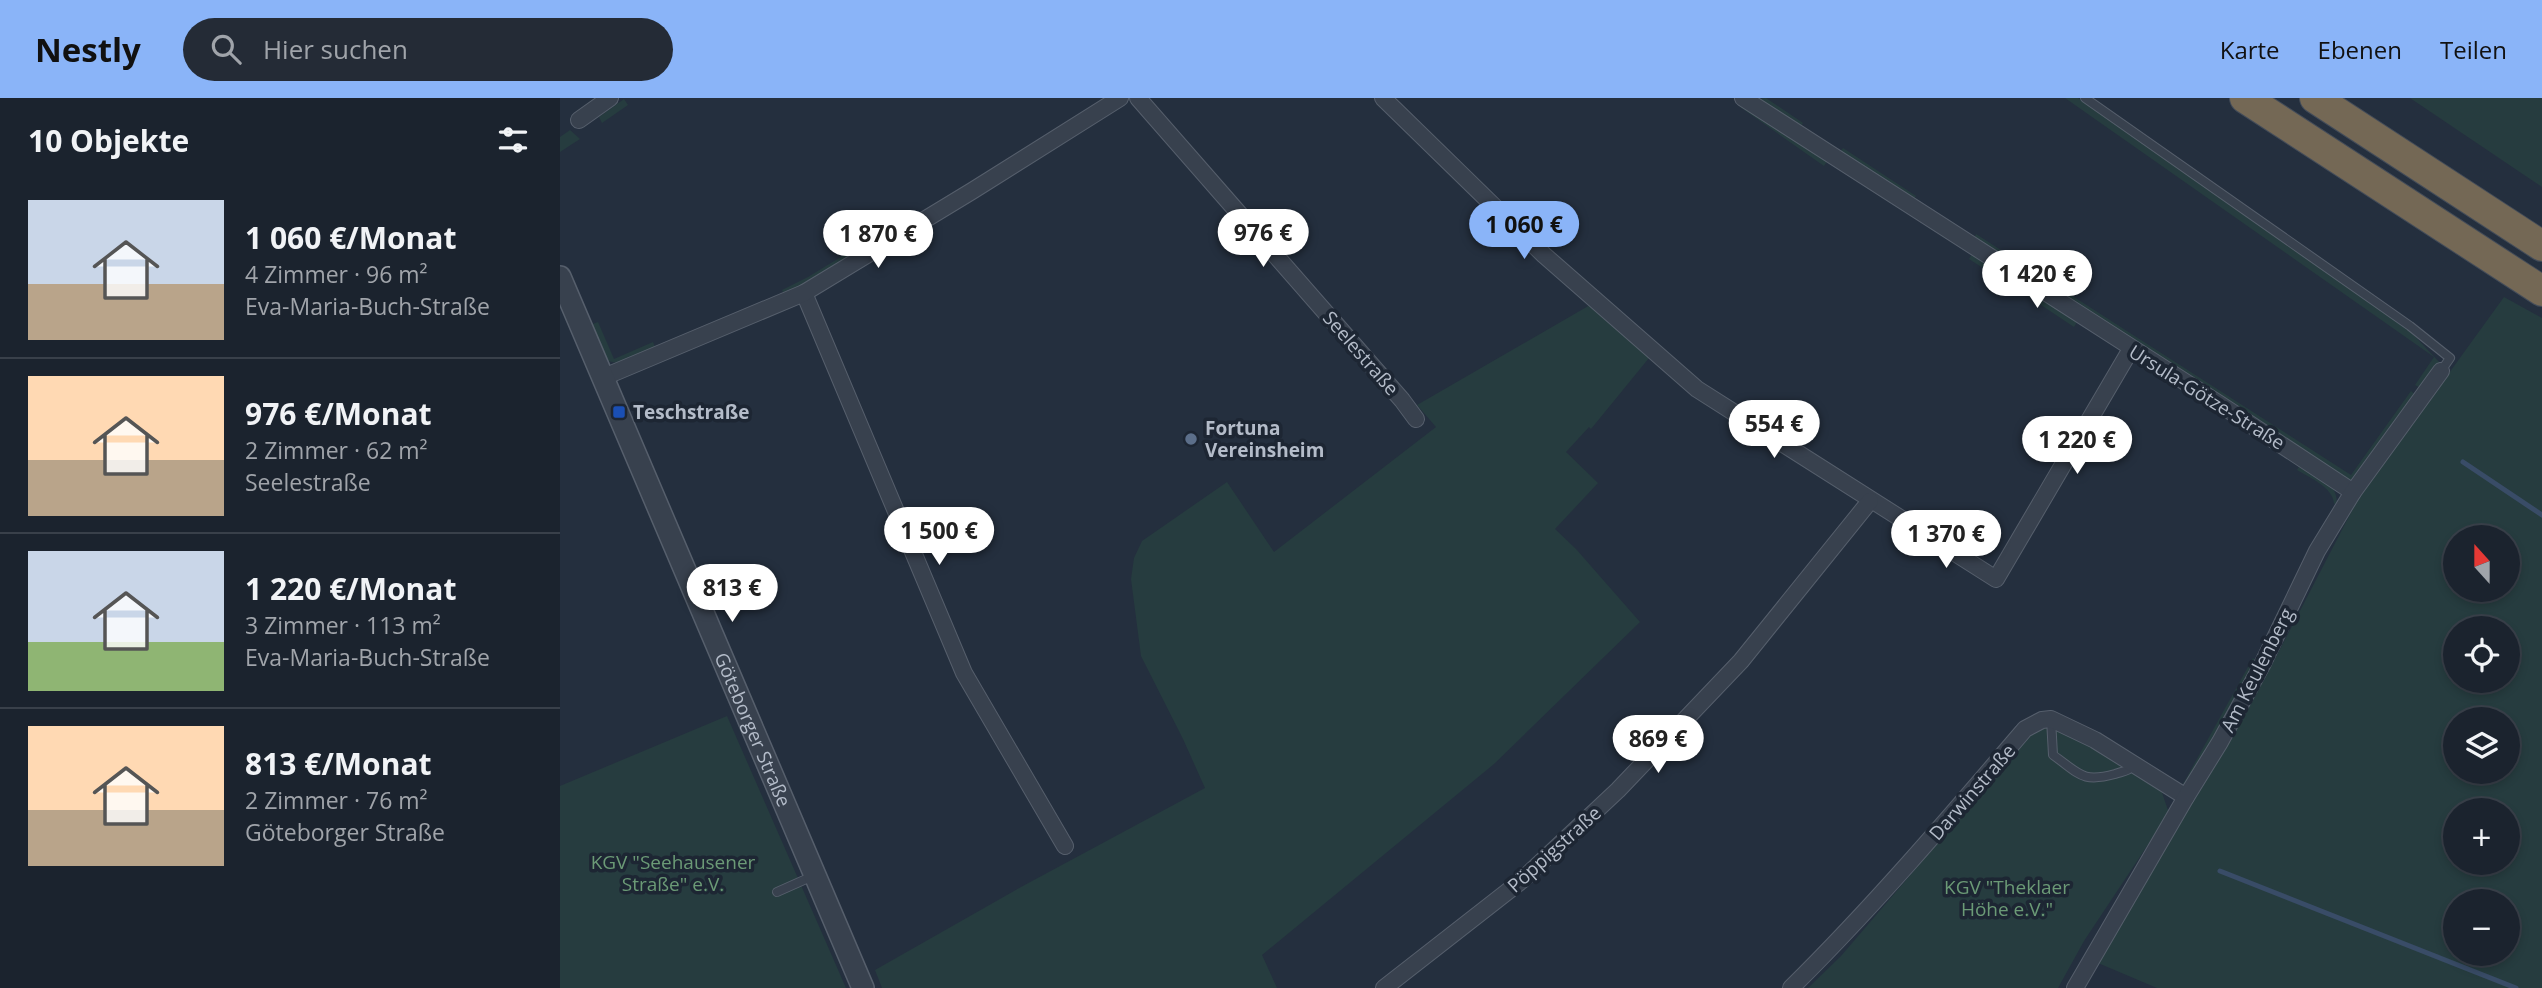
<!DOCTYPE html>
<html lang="de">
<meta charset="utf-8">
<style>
:root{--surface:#1b232e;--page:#242b36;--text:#f1f3f6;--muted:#a0a4aa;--line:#39404a;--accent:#8ab4f8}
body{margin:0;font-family:"Open Sans",sans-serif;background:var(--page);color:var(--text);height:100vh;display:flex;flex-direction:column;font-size:26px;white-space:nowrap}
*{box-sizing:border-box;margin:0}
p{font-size:23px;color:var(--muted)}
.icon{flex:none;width:38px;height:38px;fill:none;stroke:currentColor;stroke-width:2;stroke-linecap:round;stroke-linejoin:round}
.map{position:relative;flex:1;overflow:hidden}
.sheet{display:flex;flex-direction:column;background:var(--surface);width:560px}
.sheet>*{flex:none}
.needle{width:46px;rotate:339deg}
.controls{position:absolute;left:1883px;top:427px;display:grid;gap:14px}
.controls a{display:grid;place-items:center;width:77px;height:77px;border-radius:50%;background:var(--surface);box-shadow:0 4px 10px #0003,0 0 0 2px var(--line);font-size:35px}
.price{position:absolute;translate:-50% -60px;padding:0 16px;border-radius:24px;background:#fff;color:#222;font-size:23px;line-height:46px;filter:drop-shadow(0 2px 4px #0008)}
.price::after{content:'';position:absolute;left:50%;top:42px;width:21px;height:16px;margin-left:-10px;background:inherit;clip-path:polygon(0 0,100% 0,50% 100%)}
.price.selected{background:var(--accent);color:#111}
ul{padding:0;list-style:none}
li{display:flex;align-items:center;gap:21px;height:175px;padding:0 28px}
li+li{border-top:2px solid var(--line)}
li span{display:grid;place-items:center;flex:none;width:196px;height:140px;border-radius:0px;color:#555}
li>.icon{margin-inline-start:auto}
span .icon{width:84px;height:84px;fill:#fffc;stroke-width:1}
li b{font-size:30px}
h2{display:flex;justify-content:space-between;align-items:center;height:84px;padding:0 28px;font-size:30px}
header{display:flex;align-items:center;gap:42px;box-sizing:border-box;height:98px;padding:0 35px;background:var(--accent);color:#111}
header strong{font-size:33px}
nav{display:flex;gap:38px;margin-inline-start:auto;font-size:24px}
.search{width:490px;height:63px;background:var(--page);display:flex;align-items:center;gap:18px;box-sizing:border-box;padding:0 24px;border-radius:38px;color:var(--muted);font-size:26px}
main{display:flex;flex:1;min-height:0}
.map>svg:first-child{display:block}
.green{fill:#263c3f;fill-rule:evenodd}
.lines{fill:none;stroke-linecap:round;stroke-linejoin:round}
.stream{stroke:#394c67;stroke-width:5}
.service-casing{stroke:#565f6c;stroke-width:10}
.minor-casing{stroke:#565f6c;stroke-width:18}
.tertiary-casing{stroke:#565f6c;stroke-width:24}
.motorway-casing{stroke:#434c59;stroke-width:32}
.service{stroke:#38414e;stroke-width:8}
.minor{stroke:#38414e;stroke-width:16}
.tertiary{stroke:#38414e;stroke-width:21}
.motorway{stroke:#746855;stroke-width:30}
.transit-dot{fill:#1a4fb4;stroke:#1d2633;stroke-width:2.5}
.service-dot{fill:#5c6f8a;stroke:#1d2633;stroke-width:2.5}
.labels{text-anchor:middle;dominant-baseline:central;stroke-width:7;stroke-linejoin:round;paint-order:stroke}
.street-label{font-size:19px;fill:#b4bcc9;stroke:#1d2633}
.poi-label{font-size:19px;font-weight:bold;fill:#b4bcc9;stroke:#1d2633;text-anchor:start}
.park-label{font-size:19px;fill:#6b9a76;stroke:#1d2633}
</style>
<header>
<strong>Nestly</strong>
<div class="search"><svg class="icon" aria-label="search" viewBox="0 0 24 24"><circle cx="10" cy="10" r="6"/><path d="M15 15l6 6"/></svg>Hier suchen</div>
<nav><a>Karte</a><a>Ebenen</a><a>Teilen</a></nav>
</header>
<main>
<section class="sheet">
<h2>10 Objekte<svg class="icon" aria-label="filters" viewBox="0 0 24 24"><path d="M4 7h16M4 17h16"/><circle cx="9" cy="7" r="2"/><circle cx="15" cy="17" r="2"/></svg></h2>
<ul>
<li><span style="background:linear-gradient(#c9d6e8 60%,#b9a48a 0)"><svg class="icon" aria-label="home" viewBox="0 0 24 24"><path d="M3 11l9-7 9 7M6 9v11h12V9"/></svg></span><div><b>1 060 €/Monat</b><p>4 Zimmer · 96 m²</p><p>Eva-Maria-Buch-Straße</p></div></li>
<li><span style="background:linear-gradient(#ffd9b3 60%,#b9a48a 0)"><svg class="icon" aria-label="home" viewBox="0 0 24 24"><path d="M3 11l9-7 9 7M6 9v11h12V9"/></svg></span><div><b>976 €/Monat</b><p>2 Zimmer · 62 m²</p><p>Seelestraße</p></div></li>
<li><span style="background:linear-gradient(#c9d6e8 65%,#8fb573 0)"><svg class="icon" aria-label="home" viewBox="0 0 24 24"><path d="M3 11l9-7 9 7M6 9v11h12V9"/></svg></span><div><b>1 220 €/Monat</b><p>3 Zimmer · 113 m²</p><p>Eva-Maria-Buch-Straße</p></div></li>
<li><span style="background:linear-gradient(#ffd9b3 60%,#b9a48a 0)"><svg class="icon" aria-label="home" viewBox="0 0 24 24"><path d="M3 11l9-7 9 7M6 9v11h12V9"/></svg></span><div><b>813 €/Monat</b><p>2 Zimmer · 76 m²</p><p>Göteborger Straße</p></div></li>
</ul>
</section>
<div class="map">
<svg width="1982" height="890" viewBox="0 0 1982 890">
<rect width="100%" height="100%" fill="#242f3e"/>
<!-- green -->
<g class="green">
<polygon points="1206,0 1243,25 1240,30 1197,1"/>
<polygon points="1505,0 1518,0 1848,231 1881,266 1862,291 1855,287 1874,259"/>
<polygon points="1850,0 1982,0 1982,89"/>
<polygon points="64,1 68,7 42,25 39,19"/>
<polygon points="1182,5 1268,62 1264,68 1180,9"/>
<polygon points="10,32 20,41 0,54 0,39"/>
<polygon points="1283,50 1356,98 1354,101 1280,54"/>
<polygon points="1416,136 1791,377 1851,293 1857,298 1793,382 1788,382 1414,141"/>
<polygon points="312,140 315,145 250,184 224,196 222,192 248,179"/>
<polygon points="1412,156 1443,176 1440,181 1409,161"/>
<polygon points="1463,188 1517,224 1514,229 1460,193"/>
<path d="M1944 199 1982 220V890H1597L1538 865 1704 582 1798 401ZM1895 439H1948V492H1895ZM1895 530H1948V583H1895ZM1895 621H1948V674H1895ZM1895 712H1948V765H1895ZM1895 803H1948V856H1895Z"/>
<polygon points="1030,207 1089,260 1031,331 1029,329 1006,354 1038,385 995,431 1016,451 1080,524 934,666 702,857 717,890 322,890 315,872 461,789 645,690 623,641 581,558 571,481 574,460 582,443 667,384 714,454 876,329 857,307"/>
<polygon points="38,224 54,261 93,244 95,249 57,265 48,263 30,227"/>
<path d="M1740 367C1756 377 1777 384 1777 405L1774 406C1773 389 1750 380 1737 372Z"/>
<polygon points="1693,560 1697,564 1626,688 1623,686"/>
<polygon points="167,618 286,890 0,890 0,688"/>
<polygon points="1486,629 1499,629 1600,689 1609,715 1524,843 1498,890 1248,890 1281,858 1460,649 1473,634"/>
</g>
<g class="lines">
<!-- stream -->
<g class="stream">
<polyline points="1903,364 1982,417"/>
<polyline points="1660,773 1956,890"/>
</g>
<defs>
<g id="service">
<polyline points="1525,0 1850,228 1890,260 1881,273"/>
<path d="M1491 621 1493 657C1520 676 1522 685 1555 676 1564 673 1569 673 1575 666"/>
<polyline points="217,794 253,778"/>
</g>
<g id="minor">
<polyline points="578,0 842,302 856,321"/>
<polyline points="823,0 984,157 1137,291 1436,481 1571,251"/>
<polyline points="1183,0 1661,307 1793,394"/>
<polyline points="19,22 50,0"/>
<polyline points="244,195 404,575 505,748"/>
<polyline points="44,279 244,195 412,93 560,0"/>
<polyline points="824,890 961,783 1058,692 1181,563 1310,403"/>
<path d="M1231 890C1314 808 1389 720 1465 631L1482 622 1491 621 1535 642 1626 699"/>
<polyline points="1515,890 1626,699 1660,644 1702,567 1757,453 1793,394 1881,273"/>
</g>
<g id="tertiary">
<path id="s1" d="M0 179 303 890"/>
</g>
<g id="motorway">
<polyline points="1685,0 1982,193"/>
<polyline points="1755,0 1982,148"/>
</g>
</defs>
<!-- service casing -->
<use href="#service" class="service-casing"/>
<!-- minor casing -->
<use href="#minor" class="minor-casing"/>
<!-- tertiary casing -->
<use href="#tertiary" class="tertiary-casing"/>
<!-- motorway casing -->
<use href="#motorway" class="motorway-casing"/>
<!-- service -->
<use href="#service" class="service"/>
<!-- minor -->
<use href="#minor" class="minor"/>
<!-- tertiary -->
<use href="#tertiary" class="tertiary"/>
<!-- motorway -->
<use href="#motorway" class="motorway"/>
</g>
<!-- markers -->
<rect class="transit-dot" x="52" y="307" width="14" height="14" rx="3.5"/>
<circle class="service-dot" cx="631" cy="341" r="7"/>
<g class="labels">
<!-- street labels -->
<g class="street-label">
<text transform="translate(801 255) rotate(49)">Seelestraße</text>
<text transform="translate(1647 299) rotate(32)">Ursula-Götze-Straße</text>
<text transform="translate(1697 572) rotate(-63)">Am Keulenberg</text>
<text stroke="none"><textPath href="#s1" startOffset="492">Göteborger Straße</textPath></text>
<text transform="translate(1412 694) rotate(-49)">Darwinstraße</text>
<text transform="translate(994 751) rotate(-42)">Pöppigstraße</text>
</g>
<!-- poi labels -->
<g class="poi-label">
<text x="73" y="314">Teschstraße</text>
<text x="645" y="330">Fortuna<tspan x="645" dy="22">Vereinsheim</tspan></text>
</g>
<!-- park labels -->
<g class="park-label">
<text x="113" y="764">KGV "Seehausener<tspan x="113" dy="22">Straße" e.V.</tspan></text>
<text x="1447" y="789">KGV "Theklaer<tspan x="1447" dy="22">Höhe e.V."</tspan></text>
</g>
</g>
</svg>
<div class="controls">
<a><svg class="needle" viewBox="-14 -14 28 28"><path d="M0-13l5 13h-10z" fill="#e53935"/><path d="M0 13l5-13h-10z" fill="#a0a4aa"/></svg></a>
<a><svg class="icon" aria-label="locate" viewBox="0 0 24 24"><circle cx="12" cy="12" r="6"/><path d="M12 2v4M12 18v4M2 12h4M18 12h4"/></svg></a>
<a><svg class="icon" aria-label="layers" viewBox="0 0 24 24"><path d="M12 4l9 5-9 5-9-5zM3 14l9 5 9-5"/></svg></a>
<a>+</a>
<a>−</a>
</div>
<b class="price selected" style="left:964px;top:163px">1 060 €</b>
<b class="price" style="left:703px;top:171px">976 €</b>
<b class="price" style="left:318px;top:172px">1 870 €</b>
<b class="price" style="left:1477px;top:212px">1 420 €</b>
<b class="price" style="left:1214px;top:362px">554 €</b>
<b class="price" style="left:1517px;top:378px">1 220 €</b>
<b class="price" style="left:379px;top:469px">1 500 €</b>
<b class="price" style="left:1386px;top:472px">1 370 €</b>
<b class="price" style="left:172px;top:526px">813 €</b>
<b class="price" style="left:1098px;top:677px">869 €</b>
</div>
</main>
